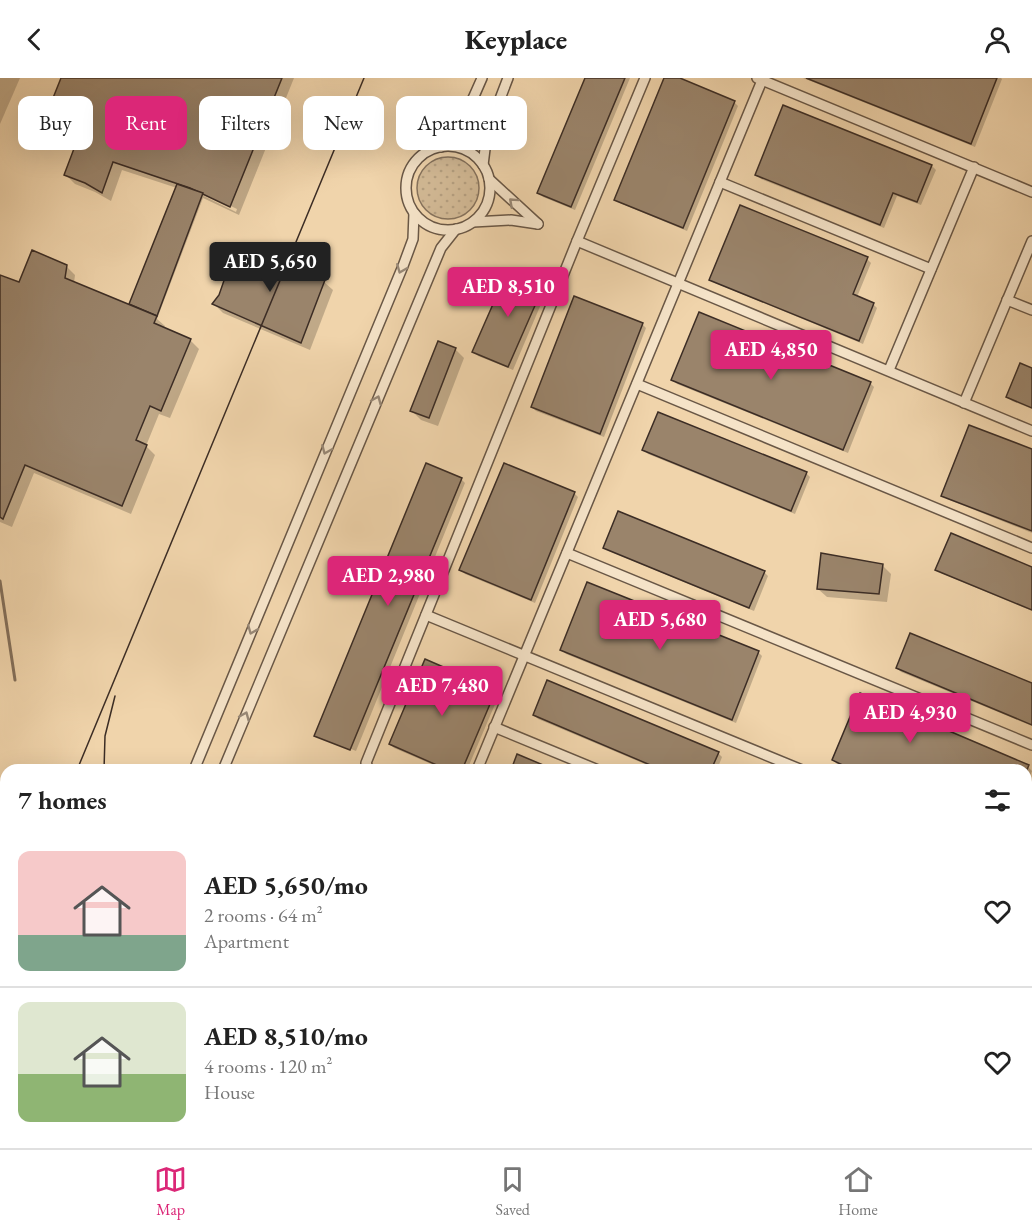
<!DOCTYPE html>
<meta charset="utf-8">
<style>
:root{--surface:#fff;--page:#f2f2f2;--text:#222;--muted:#767676;--line:#e0e0e0;--accent:#db2777}
body{margin:0;font-family:"EB Garamond",serif;background:var(--page);color:var(--text);height:100vh;display:flex;flex-direction:column;font-size:22px;white-space:nowrap}
*{box-sizing:border-box;margin:0}
p{font-size:20px;color:var(--muted)}
.icon{flex:none;width:33px;height:33px;fill:none;stroke:currentColor;stroke-width:2;stroke-linecap:round;stroke-linejoin:round}
.map{position:relative;flex:1;overflow:hidden}
.details{position:absolute;left:0px;top:686px;width:1032px;height:386px;display:flex;flex-direction:column;background:var(--surface);border-radius:18px 18px 0 0;box-shadow:0 6px 24px #0002}
.details>*{flex:none}
.banner{position:absolute;left:18px;top:18px;width:600px;height:54px;display:flex;gap:12px}
.price{position:absolute;translate:-50% -51px;padding:0 14px;border-radius:6px;background:var(--accent);color:#fff;font-size:20px;line-height:39px;filter:drop-shadow(0 2px 3px #0008)}
.price::after{content:'';position:absolute;left:50%;top:36px;width:18px;height:14px;margin-left:-9px;background:inherit;clip-path:polygon(0 0,100% 0,50% 100%)}
.price.active{background:#222;color:#fff}
ul{padding:0;list-style:none}
li{display:flex;align-items:center;gap:18px;height:150px;padding:0 18px}
li+li{border-top:2px solid var(--line)}
li span{display:grid;place-items:center;flex:none;width:168px;height:120px;border-radius:12px;color:#555}
li>.icon{margin-inline-start:auto}
span .icon{width:72px;height:72px;fill:#fffc;stroke-width:1}
li b{font-size:26px}
h2{display:flex;justify-content:space-between;align-items:center;height:72px;padding:0 18px;font-size:26px}
.chip{padding:0 21px;border-radius:12px;background:var(--surface);box-shadow:0 6px 24px #0002;font-size:21px;line-height:54px}
.chip.active{background:var(--accent);color:#fff}
header{display:flex;justify-content:space-between;align-items:center;height:78px;padding:0 18px;background:var(--surface);font-size:27px;font-weight:800}
.tabs{display:flex;justify-content:space-around;align-items:center;height:84px;border-top:2px solid var(--line);background:var(--surface);font-size:16px;color:var(--muted)}
.tabs a{display:grid;justify-items:center;gap:3px}
.tabs .active{color:var(--accent)}
.map>svg:first-child{display:block}
.garden{fill:url(#garden-dots);stroke:#86725c;stroke-width:1.5}
.shadow{fill:#0003;fill-rule:evenodd}
.lines{fill:none;stroke-linecap:round;stroke-linejoin:round}
.stream{stroke:#836f5a;stroke-width:3}
.canal{stroke:#b39b7d;stroke-width:10}
.building{fill:#9a846b;stroke:#3c2d25;stroke-width:1.5}
.minor-casing{stroke:#695746;stroke-width:12}
.minor{stroke:#f5e3c8;stroke-width:9}
.tram{stroke:#3c2d25;stroke-width:1.5}
.oneway{stroke:#988876}
</style>
<header><svg class="icon" aria-label="back" viewBox="0 0 24 24"><path d="M15 5l-7 7 7 7"/></svg>Keyplace<svg class="icon" aria-label="person" viewBox="0 0 24 24"><circle cx="12" cy="8" r="4"/><path d="M4 21q1-7 8-7t8 7"/></svg></header>
<div class="map">
<svg width="1032" height="1070" viewBox="0 0 1032 1070">
<defs>
<pattern id="garden-dots" width="8" height="8" patternUnits="userSpaceOnUse" patternTransform="scale(1.5)"><rect width="8" height="8" fill="#d1b894"/><path d="M2 2h.1M6 6h.1" fill="none" stroke="#b49e7f" stroke-width="1.8" stroke-linecap="round"/></pattern>
</defs>
<rect width="100%" height="100%" fill="#f0d4ab"/>
<filter id="stains"><feTurbulence type="fractalNoise" baseFrequency=".00333" numOctaves="4"/><feColorMatrix values="0 0 0 0 .2 0 0 0 0 .09 0 0 0 0 .02 0 0 0 .5 -.17"/></filter>
<radialGradient id="worn" r=".72"><stop offset=".6" stop-color="#630" stop-opacity="0"/><stop offset="1" stop-color="#630" stop-opacity=".3"/></radialGradient>
<!-- garden -->
<circle class="garden" cx="448" cy="110" r="31"/>
<!-- shadow -->
<g class="shadow">
<polygon points="0,0 20,0 0,46"/>
<path d="M63 0H294L239 137 203 120 157 241 165 248 163 251 190 262 199 271 170 340 159 336 146 368 155 377 131 436 34 395 12 449 0 444V198L20 206 66 188 75 197 74 205 135 231 131 226 177 110 122 92 111 123 95 114 75 106 66 97 75 72 61 67 53 58 60 39 51 30ZM199 113 237 131 236 134 204 118Z"/>
<polygon points="587,0 630,0 575,132 543,119 539,115"/>
<polygon points="666,0 676,0 734,24 738,28 687,153 620,125 616,121"/>
<polygon points="803,0 1001,0 1002,1 975,69"/>
<polygon points="932,88 936,92 921,127 897,118 884,150 761,101 757,97"/>
<polygon points="867,181 871,185 857,219 873,226 877,230 863,266 715,205 711,201"/>
<polygon points="324,204 333,212 310,272 223,235 214,226 220,217"/>
<polygon points="543,208 547,212 513,292 478,278 474,274"/>
<polygon points="642,246 646,250 604,359 536,333 532,329"/>
<polygon points="455,271 464,280 438,348 421,342 412,333"/>
<polygon points="1032,291 1032,331 1012,323 1008,319"/>
<polygon points="673,302 870,305 874,309 848,375 677,306"/>
<polygon points="644,372 806,395 810,399 795,436 648,376"/>
<polygon points="1032,373 1032,455 947,421 943,417"/>
<polygon points="461,401 465,405 356,673 319,658 319,660 316,657"/>
<polygon points="574,415 578,419 535,525 465,496 461,492"/>
<polygon points="605,469 764,494 768,498 754,533 609,473"/>
<polygon points="882,487 891,496 887,524 827,519 818,511"/>
<polygon points="937,491 1032,491 1032,533 941,495"/>
<polygon points="562,572 758,574 762,578 736,645 566,576"/>
<polygon points="897,590 1032,607 1032,648 901,594"/>
<polygon points="495,613 499,617 467,692 445,692 394,670 390,666"/>
<polygon points="534,637 718,675 722,679 717,692 659,692 538,641"/>
<polygon points="833,682 1028,689 1032,693 1026,707 1026,692 851,692 837,686"/>
</g>
<g class="lines">
<!-- stream -->
<polyline class="stream" points="0,503 15,602"/>
<!-- canal -->
<g class="canal">
<polyline points="0,842 6,845"/>
<polyline points="531,1065 543,1070"/>
</g>
</g>
<!-- building -->
<g class="building">
<polygon points="61,0 282,0 230,129 190,110 113,84 102,115 85,105 64,97 75,68 51,58 61,34 49,30"/>
<polygon points="585,0 625,0 571,129 537,115"/>
<polygon points="664,0 680,0 735,23 683,150 614,122"/>
<polygon points="806,0 997,0 971,66"/>
<polygon points="783,27 932,87 917,124 893,115 880,147 755,97"/>
<polygon points="177,106 203,115 157,238 129,226"/>
<polygon points="740,127 868,179 853,216 874,225 859,263 709,202"/>
<polygon points="237,165 325,202 301,265 212,226 219,217"/>
<polygon points="32,172 67,187 65,200 157,238 154,245 191,261 161,333 150,328 136,362 147,367 122,428 25,387 3,441 0,439 0,197 19,204"/>
<polygon points="508,192 544,207 508,289 472,274"/>
<polygon points="574,218 643,245 600,356 531,329"/>
<polygon points="699,234 871,304 843,372 671,302"/>
<polygon points="438,263 456,270 429,340 410,333"/>
<polygon points="1020,285 1032,290 1032,330 1006,319"/>
<polygon points="658,334 807,394 791,433 642,372"/>
<polygon points="969,347 1032,371 1032,453 941,418"/>
<polygon points="426,385 462,400 350,672 314,658"/>
<polygon points="504,385 575,414 531,522 459,492"/>
<polygon points="618,433 765,493 749,530 603,470"/>
<polygon points="951,455 1032,489 1032,532 935,492"/>
<polygon points="821,475 883,486 879,516 817,511"/>
<polygon points="587,504 759,573 732,642 560,572"/>
<polygon points="910,555 1032,605 1032,647 896,590"/>
<polygon points="425,581 496,612 462,692 448,692 389,666"/>
<polygon points="547,602 719,674 711,692 662,692 533,637"/>
<polygon points="860,615 1029,687 1026,694 1026,692 853,692 832,682"/>
<polygon points="517,676 555,692 511,692"/>
</g>
<g class="lines">
<defs>
<g id="minor">
<polyline points="757,0 1032,114"/>
<circle cx="448" cy="110" r="42"/>
<path d="M441 69C459 47 472 26 482 0"/>
<polyline points="483,87 487,55 508,0"/>
<polyline points="489,101 538,146"/>
<polyline points="720,104 931,191"/>
<polyline points="473,144 511,142 538,146"/>
<polyline points="577,163 1032,353"/>
<polyline points="1007,222 1032,232"/>
<polyline points="889,292 974,89"/>
<polyline points="637,306 1032,470"/>
<polyline points="964,325 1032,163"/>
<polyline points="567,475 1032,667"/>
<polyline points="426,537 802,692"/>
<polyline points="494,649 598,692"/>
<polyline points="194,692 403,188 413,161 414,135"/>
<polyline points="223,692 441,170 456,151"/>
<polyline points="369,692 366,685 577,163 645,0"/>
<polyline points="477,692 763,0"/>
<polyline points="1026,767 1032,752"/>
<polyline points="0,914 6,916"/>
<polyline points="0,938 6,941"/>
<polyline points="1026,990 1032,985"/>
<polyline points="1026,1009 1032,1005"/>
<polyline points="307,1065 318,1070"/>
<polyline points="373,1065 385,1070"/>
<polyline points="37,1070 39,1065"/>
<polyline points="62,1070 64,1065"/>
</g>
</defs>
<!-- minor casing -->
<use href="#minor" class="minor-casing"/>
<!-- minor -->
<use href="#minor" class="minor"/>
<!-- tram -->
<g class="tram">
<polyline points="77,692 364,0"/>
<polyline points="104,692 105,658 115,618"/>
<polyline points="0,857 6,842"/>
<polyline points="0,877 6,862"/>
<polyline points="0,905 6,896"/>
<polyline points="1026,908 1032,894"/>
<polyline points="1026,927 1032,912"/>
<polyline points="739,1065 751,1070"/>
<polyline points="758,1065 772,1070"/>
<polyline points="907,1070 917,1065"/>
<polyline points="923,1070 931,1065"/>
</g>
</g>
<!-- one-way arrows -->
<defs><path id="oneway-chevron" d="M-2-3.5L2.5 0L-2 3.5" fill="none" stroke-width="1.6" stroke-linecap="round" stroke-linejoin="round" transform="scale(1.5)"/></defs>
<g class="oneway">
<use href="#oneway-chevron" transform="translate(513 124) rotate(-138)"/>
<use href="#oneway-chevron" transform="translate(401 191) rotate(112)"/>
<use href="#oneway-chevron" transform="translate(377 322) rotate(-67)"/>
<use href="#oneway-chevron" transform="translate(326 372) rotate(113)"/>
<use href="#oneway-chevron" transform="translate(252 552) rotate(112)"/>
<use href="#oneway-chevron" transform="translate(245 638) rotate(-67)"/>
</g>
<rect width="100%" height="100%" filter="url(#stains)"/>
<rect width="100%" height="100%" fill="url(#worn)"/>
</svg>
<b class="price active" style="left:270px;top:215px">AED 5,650</b>
<b class="price" style="left:508px;top:240px">AED 8,510</b>
<b class="price" style="left:771px;top:303px">AED 4,850</b>
<b class="price" style="left:388px;top:529px">AED 2,980</b>
<b class="price" style="left:660px;top:573px">AED 5,680</b>
<b class="price" style="left:442px;top:639px">AED 7,480</b>
<b class="price" style="left:910px;top:666px">AED 4,930</b>
<div class="banner">
<a class="chip">Buy</a>
<a class="chip active">Rent</a>
<a class="chip">Filters</a>
<a class="chip">New</a>
<a class="chip">Apartment</a>
</div>
<section class="details">
<h2>7 homes<svg class="icon" aria-label="filters" viewBox="0 0 24 24"><path d="M4 7h16M4 17h16"/><circle cx="9" cy="7" r="2"/><circle cx="15" cy="17" r="2"/></svg></h2>
<ul>
<li><span style="background:linear-gradient(#f6c9c9 70%,#7fa58c 0)"><svg class="icon" aria-label="home" viewBox="0 0 24 24"><path d="M3 11l9-7 9 7M6 9v11h12V9"/></svg></span><div><b>AED 5,650/mo</b><p>2 rooms · 64 m²</p><p>Apartment</p></div><svg class="icon" aria-label="heart" viewBox="0 0 24 24"><path d="M12 20l-8-8c-3-5 5-10 8-4 3-6 11-1 8 4z"/></svg></li>
<li><span style="background:linear-gradient(#dfe7d0 60%,#8fb573 0)"><svg class="icon" aria-label="home" viewBox="0 0 24 24"><path d="M3 11l9-7 9 7M6 9v11h12V9"/></svg></span><div><b>AED 8,510/mo</b><p>4 rooms · 120 m²</p><p>House</p></div><svg class="icon" aria-label="heart" viewBox="0 0 24 24"><path d="M12 20l-8-8c-3-5 5-10 8-4 3-6 11-1 8 4z"/></svg></li>
</ul>
</section>
</div>
<nav class="tabs">
<a class="active"><svg class="icon" aria-label="map" viewBox="0 0 24 24"><path d="M3 6l6-2 6 2 6-2v14l-6 2-6-2-6 2zM9 4v14M15 6v14"/></svg>Map</a>
<a><svg class="icon" aria-label="saved" viewBox="0 0 24 24"><path d="M7 4h10v16l-5-4-5 4z"/></svg>Saved</a>
<a><svg class="icon" aria-label="home" viewBox="0 0 24 24"><path d="M3 11l9-7 9 7M6 9v11h12V9"/></svg>Home</a>
</nav>
